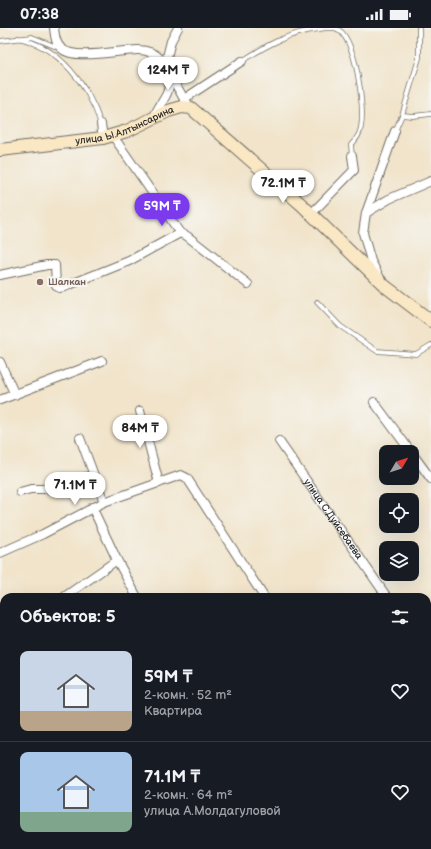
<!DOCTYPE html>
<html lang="ru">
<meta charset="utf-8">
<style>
:root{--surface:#171b24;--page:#20242c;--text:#f1f3f6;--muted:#9ea1a6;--line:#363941;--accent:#7c3aed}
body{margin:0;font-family:"Balsamiq Sans",sans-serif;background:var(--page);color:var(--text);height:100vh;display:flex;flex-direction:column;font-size:15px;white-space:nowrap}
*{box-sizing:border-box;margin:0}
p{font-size:13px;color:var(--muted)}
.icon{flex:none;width:22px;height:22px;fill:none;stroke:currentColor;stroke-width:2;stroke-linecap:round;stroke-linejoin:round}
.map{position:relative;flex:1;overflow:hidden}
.drawer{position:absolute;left:0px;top:565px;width:431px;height:256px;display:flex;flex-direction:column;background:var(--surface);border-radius:12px 12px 0 0;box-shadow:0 4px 16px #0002}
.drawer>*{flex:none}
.needle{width:26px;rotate:51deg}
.buttons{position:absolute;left:379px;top:417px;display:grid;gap:8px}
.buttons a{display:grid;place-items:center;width:40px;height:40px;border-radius:8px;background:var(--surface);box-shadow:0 4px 16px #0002;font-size:20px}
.price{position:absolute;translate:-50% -34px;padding:0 9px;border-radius:14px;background:#fff;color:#222;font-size:13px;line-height:26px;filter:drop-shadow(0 1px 2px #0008)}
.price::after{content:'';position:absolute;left:50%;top:24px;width:12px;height:9px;margin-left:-6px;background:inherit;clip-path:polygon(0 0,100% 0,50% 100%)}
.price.on{background:var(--accent);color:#fff}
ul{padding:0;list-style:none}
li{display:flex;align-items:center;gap:12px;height:100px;padding:0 20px}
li+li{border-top:1px solid var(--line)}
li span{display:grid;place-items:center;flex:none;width:112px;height:80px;border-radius:8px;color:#555}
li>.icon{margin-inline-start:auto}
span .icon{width:48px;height:48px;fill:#fffc;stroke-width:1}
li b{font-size:17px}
h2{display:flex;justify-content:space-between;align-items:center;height:48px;padding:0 20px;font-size:17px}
.status{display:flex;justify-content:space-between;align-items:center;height:28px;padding:0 20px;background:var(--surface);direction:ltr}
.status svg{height:11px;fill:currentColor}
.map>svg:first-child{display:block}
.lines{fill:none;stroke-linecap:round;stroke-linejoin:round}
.lane-casing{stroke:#706c63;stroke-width:5.5}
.street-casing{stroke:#706c63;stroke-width:10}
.secondary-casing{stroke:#706c63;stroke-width:14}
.lane{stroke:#fff;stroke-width:4}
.street{stroke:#fff;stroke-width:8}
.secondary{stroke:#fae7c3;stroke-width:12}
.education-dot{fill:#8d6e63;stroke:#f6f6f2;stroke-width:1.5}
.labels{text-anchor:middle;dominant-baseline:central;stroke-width:4;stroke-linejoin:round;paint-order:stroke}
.street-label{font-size:10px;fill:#2b2b2b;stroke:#f6f6f2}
.education-label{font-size:10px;font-weight:bold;fill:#785e54;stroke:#f6f6f2;text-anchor:start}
</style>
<div class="status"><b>07:38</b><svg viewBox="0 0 49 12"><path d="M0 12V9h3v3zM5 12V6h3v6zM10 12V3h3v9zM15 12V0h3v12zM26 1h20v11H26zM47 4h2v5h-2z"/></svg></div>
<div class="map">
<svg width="431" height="821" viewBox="0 0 431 821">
<rect width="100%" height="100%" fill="#f6f6f2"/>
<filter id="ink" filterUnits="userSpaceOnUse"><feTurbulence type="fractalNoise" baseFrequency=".025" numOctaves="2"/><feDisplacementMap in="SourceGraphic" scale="8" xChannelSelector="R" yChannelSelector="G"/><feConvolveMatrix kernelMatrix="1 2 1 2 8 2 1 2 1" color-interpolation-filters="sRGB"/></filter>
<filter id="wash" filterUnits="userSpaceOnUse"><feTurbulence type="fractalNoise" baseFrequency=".012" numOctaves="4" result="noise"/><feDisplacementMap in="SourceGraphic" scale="16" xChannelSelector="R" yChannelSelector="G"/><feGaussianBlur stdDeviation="0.9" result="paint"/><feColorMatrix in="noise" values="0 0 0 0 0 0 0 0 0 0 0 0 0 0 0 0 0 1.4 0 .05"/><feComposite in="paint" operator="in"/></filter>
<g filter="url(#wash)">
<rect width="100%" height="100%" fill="#f1e4cb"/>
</g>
<g filter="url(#ink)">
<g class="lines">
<defs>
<g id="lane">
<path d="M18 10C60 19 88 57 101 96"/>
<polyline points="0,13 32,9 59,20"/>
<path d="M242 33C267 17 290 4 320 1 324 0 330 0 335 0 356 6 365 80 361 99 360 106 356 112 351 117L352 128"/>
<polyline points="402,87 413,88 431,86"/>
<polyline points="395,103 402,87 419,30 419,0"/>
<polyline points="317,274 340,298 377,323 416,326 431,317"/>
</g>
<g id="street">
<path d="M54 0C55 7 55 15 61 20 73 33 120 22 138 22 148 22 155 25 162 32L184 71 191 80"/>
<polyline points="165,37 171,13 178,0"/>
<polyline points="184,71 242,33"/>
<path d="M154 89C161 71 171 69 169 47"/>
<polyline points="101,96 103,110"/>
<polyline points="113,108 180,205 187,208 248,256"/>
<polyline points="366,185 389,171 431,153"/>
<polyline points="311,186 354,142 352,128"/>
<polyline points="0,247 47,237 55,237 56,257 59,260 64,259 129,233 180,205"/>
<polyline points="380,250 371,233 363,205 366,185 395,103"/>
<polyline points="0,334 15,367"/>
<polyline points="0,372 102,333"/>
<polyline points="374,374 411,424"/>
<polyline points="140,383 159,455"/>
<polyline points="80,410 104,474"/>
<path id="s1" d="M279 413 387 569"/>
<polyline points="412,425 431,451"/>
<polyline points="20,464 31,461 48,461 93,447"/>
<polyline points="92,479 117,532 137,569"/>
<polyline points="0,525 43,506 104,474 181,447 187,450 264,569"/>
<polyline points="64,569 117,532"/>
<polyline points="427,607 431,610"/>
<polyline points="427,699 431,701"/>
<polyline points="0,734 4,742"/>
<polyline points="0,762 4,764"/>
<polyline points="427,787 431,789"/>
<polyline points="42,817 44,821"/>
<polyline points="305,817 313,821"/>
</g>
<g id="secondary">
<path id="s2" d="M0 122 103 110 127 103 168 83 182 79 191 80 302 177 385 258 431 293"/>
<polyline points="427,596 431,593"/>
<polyline points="170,821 172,817"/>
</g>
</defs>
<!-- lane casing -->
<use href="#lane" class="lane-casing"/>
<!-- street casing -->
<use href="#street" class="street-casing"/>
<!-- secondary casing -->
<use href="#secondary" class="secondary-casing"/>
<!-- lane -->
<use href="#lane" class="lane"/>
<!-- street -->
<use href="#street" class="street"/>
<!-- secondary -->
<use href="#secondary" class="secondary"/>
</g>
</g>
<!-- markers -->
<circle class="education-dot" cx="40" cy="254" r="4"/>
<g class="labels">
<!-- street labels -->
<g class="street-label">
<text stroke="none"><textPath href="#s2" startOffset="128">улица Ы.Алтынсарина</textPath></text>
<text stroke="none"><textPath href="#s1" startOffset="95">улица С.Дуйсебаева</textPath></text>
</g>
<!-- education labels -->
<g class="education-label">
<text x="48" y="254">Шалкан</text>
</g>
</g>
</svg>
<div class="buttons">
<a><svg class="needle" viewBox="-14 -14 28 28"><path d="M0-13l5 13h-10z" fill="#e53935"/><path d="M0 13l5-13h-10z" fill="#9ea1a6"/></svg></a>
<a><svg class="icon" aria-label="locate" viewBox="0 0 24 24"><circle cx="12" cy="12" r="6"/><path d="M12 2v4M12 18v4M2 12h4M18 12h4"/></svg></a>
<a><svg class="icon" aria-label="layers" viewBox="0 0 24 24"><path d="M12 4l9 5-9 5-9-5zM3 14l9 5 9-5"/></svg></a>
</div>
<b class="price" style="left:168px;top:63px">124M ₸</b>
<b class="price" style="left:283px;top:176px">72.1M ₸</b>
<b class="price on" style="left:162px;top:199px">59M ₸</b>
<b class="price" style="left:140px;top:421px">84M ₸</b>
<b class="price" style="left:75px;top:478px">71.1M ₸</b>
<section class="drawer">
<h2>Объектов: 5<svg class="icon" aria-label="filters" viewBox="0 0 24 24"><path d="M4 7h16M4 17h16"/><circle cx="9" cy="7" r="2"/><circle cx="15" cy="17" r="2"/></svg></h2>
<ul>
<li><span style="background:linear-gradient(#c9d6e8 75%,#b9a48a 0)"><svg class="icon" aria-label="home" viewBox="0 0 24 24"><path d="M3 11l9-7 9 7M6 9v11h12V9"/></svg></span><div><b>59M ₸</b><p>2-комн. · 52 m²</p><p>Квартира</p></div><svg class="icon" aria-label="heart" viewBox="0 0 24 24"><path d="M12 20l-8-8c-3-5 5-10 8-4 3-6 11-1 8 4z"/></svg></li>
<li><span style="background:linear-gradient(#a9c7e8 75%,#7fa58c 0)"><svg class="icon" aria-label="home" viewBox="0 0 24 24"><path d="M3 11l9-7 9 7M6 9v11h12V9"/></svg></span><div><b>71.1M ₸</b><p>2-комн. · 64 m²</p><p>улица А.Молдагуловой</p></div><svg class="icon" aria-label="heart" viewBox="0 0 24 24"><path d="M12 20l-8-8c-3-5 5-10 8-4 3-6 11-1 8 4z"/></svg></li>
</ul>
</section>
</div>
